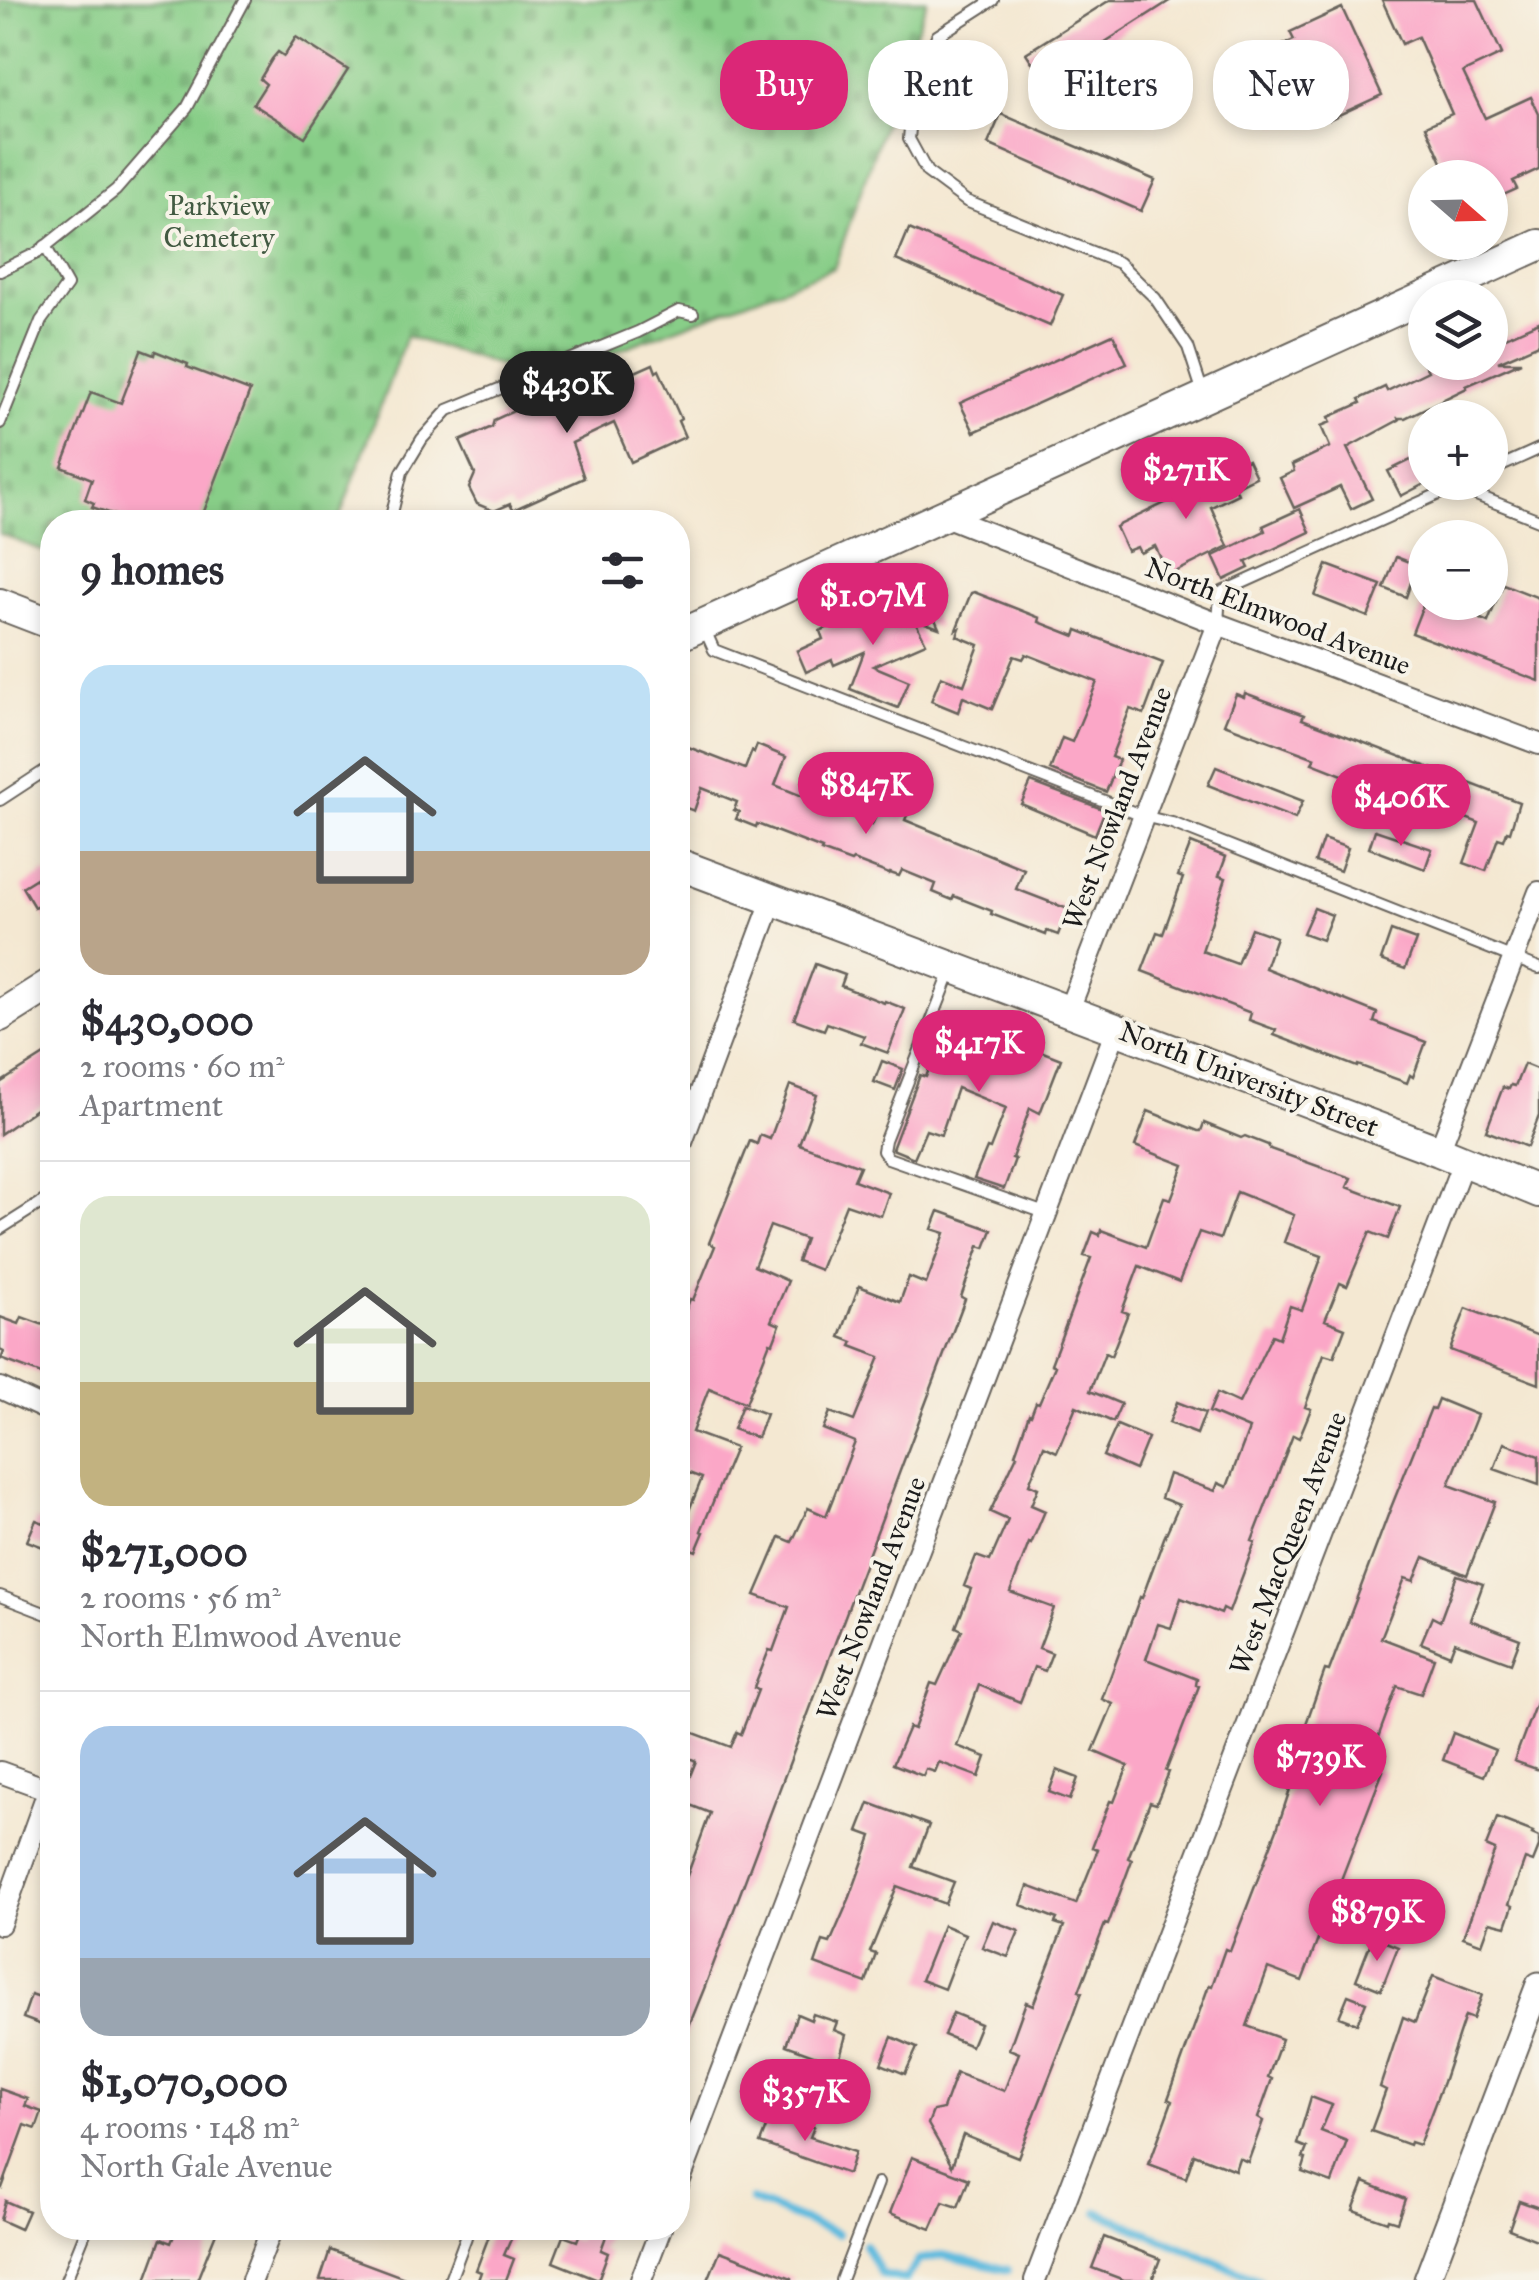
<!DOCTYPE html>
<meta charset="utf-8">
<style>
:root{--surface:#fff;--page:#f2f2f3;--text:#2b2b33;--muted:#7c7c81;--line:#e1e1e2;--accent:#db2777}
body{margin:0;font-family:"IM FELL Great Primer",serif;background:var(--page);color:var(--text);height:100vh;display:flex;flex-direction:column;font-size:38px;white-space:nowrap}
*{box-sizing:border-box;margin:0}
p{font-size:32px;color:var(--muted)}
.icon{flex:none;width:55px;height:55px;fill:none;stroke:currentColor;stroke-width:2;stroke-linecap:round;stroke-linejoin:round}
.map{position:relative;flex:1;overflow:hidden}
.side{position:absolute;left:40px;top:510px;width:650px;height:1730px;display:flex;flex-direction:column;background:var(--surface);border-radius:40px;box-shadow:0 5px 15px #0003}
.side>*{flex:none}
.top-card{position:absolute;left:720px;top:40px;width:668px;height:90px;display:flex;gap:20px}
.needle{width:65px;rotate:110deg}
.controls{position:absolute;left:1408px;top:160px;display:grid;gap:20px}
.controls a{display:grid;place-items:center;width:100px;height:100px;border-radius:50%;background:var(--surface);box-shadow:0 5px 15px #0003;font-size:50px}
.price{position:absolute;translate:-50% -85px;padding:0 22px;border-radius:35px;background:var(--accent);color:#fff;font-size:32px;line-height:65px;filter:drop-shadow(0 2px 5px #0008)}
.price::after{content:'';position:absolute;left:50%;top:60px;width:30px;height:22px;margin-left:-15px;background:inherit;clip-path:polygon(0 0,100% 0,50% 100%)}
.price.selected{background:#222;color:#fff}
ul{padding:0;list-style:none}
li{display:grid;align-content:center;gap:20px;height:530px;padding:0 40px}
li+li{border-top:2px solid var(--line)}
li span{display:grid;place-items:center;height:310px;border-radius:30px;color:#555}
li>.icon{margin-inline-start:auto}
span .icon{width:180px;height:180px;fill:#fffc;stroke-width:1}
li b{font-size:42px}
h2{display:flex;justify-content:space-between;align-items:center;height:120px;padding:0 40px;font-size:42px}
.tag{padding:0 35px;border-radius:40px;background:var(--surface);box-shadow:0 5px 15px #0003;font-size:35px;line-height:90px}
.tag.selected{background:var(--accent);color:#fff}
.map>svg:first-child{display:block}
.cemetery{fill:url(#cemetery-stones);stroke:#527552;stroke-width:2.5}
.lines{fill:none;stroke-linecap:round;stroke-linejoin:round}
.stream{stroke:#60bbde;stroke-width:8}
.building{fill:#fba7c7}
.service-casing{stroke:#68635c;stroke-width:14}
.minor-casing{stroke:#68635c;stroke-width:24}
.tertiary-casing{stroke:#68635c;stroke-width:29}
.secondary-casing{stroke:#68635c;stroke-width:34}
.service{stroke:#fff;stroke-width:10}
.minor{stroke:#fff;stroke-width:20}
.tertiary{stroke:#fff;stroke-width:25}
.secondary{stroke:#fff;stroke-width:30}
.labels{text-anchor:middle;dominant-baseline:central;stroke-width:8;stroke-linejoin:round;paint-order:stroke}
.park-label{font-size:28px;fill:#425a42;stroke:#f7f3e8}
.street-label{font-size:28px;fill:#1c1c1c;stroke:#f7f3e8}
</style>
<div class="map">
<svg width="1539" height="2280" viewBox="0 0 1539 2280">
<defs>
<pattern id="cemetery-stones" width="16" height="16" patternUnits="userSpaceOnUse" patternTransform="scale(2.5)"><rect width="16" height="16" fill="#88ce88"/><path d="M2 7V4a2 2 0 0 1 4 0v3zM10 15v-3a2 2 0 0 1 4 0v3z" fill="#75b075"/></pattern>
</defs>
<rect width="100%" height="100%" fill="#f7f3e8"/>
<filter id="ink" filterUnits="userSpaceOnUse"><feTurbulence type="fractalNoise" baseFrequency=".01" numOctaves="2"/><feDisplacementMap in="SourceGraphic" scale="20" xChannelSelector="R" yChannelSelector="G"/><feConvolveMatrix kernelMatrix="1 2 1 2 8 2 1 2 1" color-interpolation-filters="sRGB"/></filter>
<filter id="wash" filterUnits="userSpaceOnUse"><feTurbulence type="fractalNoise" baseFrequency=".0048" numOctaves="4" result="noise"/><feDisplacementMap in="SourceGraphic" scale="40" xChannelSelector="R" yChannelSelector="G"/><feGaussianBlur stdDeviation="2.25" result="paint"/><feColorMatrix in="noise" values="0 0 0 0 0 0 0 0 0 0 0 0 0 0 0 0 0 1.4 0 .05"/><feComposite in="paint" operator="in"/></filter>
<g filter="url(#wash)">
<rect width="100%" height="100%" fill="#f4e8d2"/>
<!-- cemetery -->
<polygon class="cemetery" points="0,0 927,0 834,268 543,379 406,336 338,522 52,522 52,555 0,534"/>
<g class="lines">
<!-- stream -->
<g class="stream">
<polyline points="751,2200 837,2234"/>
<polyline points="1098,2212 1259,2280"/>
<polyline points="865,2245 881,2274 905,2279 919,2260 943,2255 1008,2270"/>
</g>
</g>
<g id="blocks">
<!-- building -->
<g class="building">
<polygon points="1110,0 1171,0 1044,81 1026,53"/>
<polygon points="1382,0 1477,0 1502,54 1463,72 1485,118 1531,97 1539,114 1539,169 1513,181 1517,189 1490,201 1490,178 1449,178 1426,126 1452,114 1418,37 1402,44"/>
<polygon points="1342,8 1382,95 1330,119 1322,103 1277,125 1247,61 1294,40 1290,32"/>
<polygon points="296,37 348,70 305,137 253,104 266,84 260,79 272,59 278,52 284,56"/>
<polygon points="1001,114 1155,180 1141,211 988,144"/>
<polygon points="909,229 1063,295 1050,326 896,260"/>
<polygon points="1539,322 1539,344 1498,362 1521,362 1466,386 1467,388 1405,418 1398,418 1399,420 1347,448 1372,499 1351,509 1340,487 1294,508 1280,478 1294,471 1292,465 1330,447 1321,426 1331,422 1329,417 1361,403 1359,399 1385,387 1387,391 1428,371 1423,362 1490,362 1490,344"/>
<polygon points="1113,334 1127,363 974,432 960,403"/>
<polygon points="141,350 154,355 155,351 188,364 187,367 250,391 200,522 134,522 92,507 94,503 85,499 92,479 62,467 91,392 121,403"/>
<polygon points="653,364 656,372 659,370 681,419 678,421 685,437 631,462 614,423 572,443 584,478 513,510 510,504 494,511 477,504 469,488 475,474 460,441 492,427 494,420 593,375 599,388"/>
<polygon points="1417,457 1425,473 1425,482 1428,482 1401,496 1388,471"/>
<polygon points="1248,460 1256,477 1235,487 1238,494 1211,507 1228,546 1169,575 1155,546 1140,553 1137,547 1127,551 1116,527 1121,524 1224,475 1222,472"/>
<polygon points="1300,509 1310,532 1246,562 1249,568 1224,580 1213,556 1265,531 1263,526"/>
<polygon points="1396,557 1417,565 1406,597 1384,588"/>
<polygon points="1327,565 1381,585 1368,617 1315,596"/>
<polygon points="1503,584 1539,598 1539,681 1412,633 1425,600 1425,602 1431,602 1466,616 1467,613 1488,622"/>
<polygon points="974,592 1040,618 1039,622 1075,636 1077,630 1163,663 1144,714 1130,709 1111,757 1119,760 1106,792 1050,770 1062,738 1072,742 1097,682 1026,654 1023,659 1014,656 992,709 963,697 958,712 931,701 941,676 964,685 979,645 957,636 960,628 956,630 971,593"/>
<polygon points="925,597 939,628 914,619 926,643 873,666 909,681 898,708 850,689 864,652 834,665 832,660 806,672 797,651 823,639 820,631 850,617 853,625 900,605 901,608"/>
<polygon points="1245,693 1304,715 1302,719 1519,802 1510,832 1507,831 1504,840 1498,838 1486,871 1464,863 1479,823 1427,803 1425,808 1355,780 1312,763 1315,758 1224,724 1236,694 1244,697"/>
<polygon points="683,745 745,769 752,751 754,753 757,745 786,757 775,785 872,825 881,803 908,813 905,820 1024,869 1016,889 1068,909 1058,935 1047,931 1046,935 991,914 992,911 954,896 952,900 933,892 936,884 902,870 899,876 890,873 889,874 853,860 851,862 821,851 822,849 757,824 756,827 736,819 739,812 734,810 737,802 702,788 694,811 678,805 678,759"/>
<polygon points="1216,767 1303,801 1295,819 1208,785"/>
<polygon points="1031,782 1105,810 1095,835 1021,804"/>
<polygon points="1375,830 1432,849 1425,869 1369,848"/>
<polygon points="1323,839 1348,848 1340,871 1315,862"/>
<polygon points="1191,843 1226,857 1219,876 1226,878 1202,951 1237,964 1251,928 1276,937 1265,968 1377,1013 1374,1022 1426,1042 1413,1077 1410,1075 1407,1083 1358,1065 1357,1067 1274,1035 1276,1030 1249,1020 1251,1013 1142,971 1157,932 1163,934 1183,878 1178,876"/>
<polygon points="46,872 52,882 52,928 38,905 34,907 22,887"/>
<polygon points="1314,908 1332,915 1322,940 1303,933"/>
<polygon points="1391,931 1416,940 1405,969 1381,960"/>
<polygon points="815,964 845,975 841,986 884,1003 885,1001 905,1009 888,1053 861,1043 864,1036 827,1023 824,1030 794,1019"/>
<polygon points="946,1025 1027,1056 1030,1047 1061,1059 1040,1113 1030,1108 1012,1158 1015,1159 1004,1189 974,1179 987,1148 990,1149 1006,1108 957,1088 941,1135 926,1130 914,1158 892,1149 920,1075 926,1077"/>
<polygon points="52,1050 52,1098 0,1134 0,1083"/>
<polygon points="882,1061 903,1069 895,1090 874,1082"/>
<polygon points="1524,1064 1539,1070 1539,1116 1527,1147 1486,1131 1503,1087 1509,1089 1511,1085 1515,1086"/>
<polygon points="790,1085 817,1095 799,1144 860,1166 854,1180 889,1193 881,1216 846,1204 820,1270 797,1261 805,1239 770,1226 754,1266 788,1281 771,1321 780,1325 773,1343 770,1342 746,1403 709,1388 692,1432 735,1448 701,1531 704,1532 696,1551 678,1544 678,1538 702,1478 678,1469 678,1331 690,1299 693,1300 715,1246 709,1243 750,1141 757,1144 760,1135 770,1139"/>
<polygon points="1148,1111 1198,1131 1201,1131 1204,1123 1241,1138 1245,1136 1268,1145 1270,1149 1351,1178 1347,1187 1400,1207 1388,1239 1370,1232 1347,1286 1340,1283 1325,1320 1345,1328 1334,1357 1324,1354 1305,1407 1311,1409 1299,1438 1293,1435 1252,1541 1255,1542 1229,1612 1223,1609 1221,1614 1181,1598 1171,1628 1158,1624 1146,1659 1197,1679 1196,1685 1199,1686 1166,1771 1169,1772 1156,1804 1150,1802 1128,1858 1132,1860 1108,1925 1105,1924 1079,1991 1082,1992 1073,2017 1018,2157 963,2135 952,2166 928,2124 933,2111 943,2109 956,2073 1004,2091 1019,2053 1009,2049 1026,2002 1033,2005 1064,1926 1055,1923 1057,1919 1021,1905 1028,1886 1076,1904 1098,1849 1092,1847 1110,1801 1114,1802 1128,1766 1093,1751 1113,1704 1102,1699 1140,1597 1142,1598 1164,1538 1179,1505 1161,1498 1169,1474 1215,1491 1218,1483 1227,1487 1249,1429 1209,1412 1217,1393 1239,1403 1272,1335 1279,1338 1290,1306 1302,1310 1322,1256 1284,1242 1294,1215 1237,1192 1220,1239 1199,1232 1179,1282 1139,1266 1122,1311 1128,1313 1111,1356 1105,1353 1090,1391 1121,1404 1113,1422 1076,1406 1057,1452 1044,1446 1029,1484 1038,1488 1031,1505 1045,1511 1031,1544 1029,1543 1010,1592 1054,1608 1039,1648 1052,1653 1045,1671 1034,1667 1020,1702 979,1685 957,1746 986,1757 979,1777 939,1762 935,1772 926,1769 923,1776 893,1764 909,1727 914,1729 931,1683 937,1685 962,1630 956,1627 971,1589 964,1586 976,1556 990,1561 1008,1520 990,1512 1017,1455 1015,1454 1029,1414 1031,1415 1036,1402 1039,1403 1055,1366 1051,1364 1091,1258 1084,1256 1093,1232 1100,1235 1101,1230 1146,1247 1164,1197 1171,1199 1184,1165 1135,1146"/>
<polygon points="939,1211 992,1230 985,1248 979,1246 961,1297 965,1299 704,1989 678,2053 678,1881 684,1884 710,1813 680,1801 696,1761 678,1753 678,1727 731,1747 737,1732 741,1734 758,1690 754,1688 769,1650 773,1651 789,1607 755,1595 780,1537 792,1542 808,1508 826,1516 855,1442 823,1429 830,1412 854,1421 880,1357 851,1346 853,1342 840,1337 859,1286 900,1302 909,1277 926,1284 945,1233 932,1229"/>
<polygon points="1466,1308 1539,1336 1539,1384 1450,1350"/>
<polygon points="0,1317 19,1324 22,1317 52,1328 52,1378 1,1359 4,1352 0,1350"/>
<polygon points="1438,1399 1477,1415 1449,1485 1495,1502 1467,1575 1424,1557 1414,1581 1405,1578 1381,1638 1434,1658 1421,1694 1397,1686 1369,1762 1372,1763 1370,1766 1383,1771 1302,1981 1268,1968 1247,2026 1282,2039 1268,2077 1272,2079 1258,2118 1263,2121 1248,2162 1239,2158 1235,2170 1194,2154 1186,2178 1149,2164 1172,2101 1168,2099 1209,1985 1212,1986 1225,1949 1230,1951 1277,1829 1295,1774 1289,1772 1325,1670 1329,1671 1390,1510 1431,1408 1434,1409"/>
<polygon points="1177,1402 1205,1413 1197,1434 1169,1423"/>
<polygon points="742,1405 766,1414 757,1438 733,1429"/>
<polygon points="1117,1425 1148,1438 1135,1470 1103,1456"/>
<polygon points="1504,1443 1539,1456 1539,1485 1494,1469"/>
<polygon points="36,1520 52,1526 46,1548 27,1541"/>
<polygon points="1457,1575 1483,1584 1470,1620 1520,1639 1511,1663 1455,1642 1450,1655 1421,1643 1432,1617 1440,1621"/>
<polygon points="1537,1700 1539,1701 1539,1770 1514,1761"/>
<polygon points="1453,1733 1495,1750 1484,1776 1443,1760"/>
<polygon points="1057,1770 1078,1778 1070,1800 1049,1792"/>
<polygon points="869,1803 929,1825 913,1867 954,1882 945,1904 897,1886 870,1952 876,1954 866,1983 815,1964 823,1941 830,1943 850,1897 872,1836 858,1831"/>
<polygon points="1497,1818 1533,1832 1532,1834 1539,1837 1539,1847 1533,1862 1525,1859 1509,1904 1513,1906 1506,1926 1490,1922 1482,1944 1463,1937 1495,1850 1486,1846"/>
<polygon points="993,1921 1019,1931 1008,1957 982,1947"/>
<polygon points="943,1925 965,1934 944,1989 921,1980"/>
<polygon points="1373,1937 1398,1947 1381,1990 1356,1980"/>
<polygon points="1433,1976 1482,1995 1473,2019 1465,2016 1443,2082 1419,2145 1410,2142 1409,2145 1371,2131 1386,2090 1380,2087 1403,2017 1415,2022"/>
<polygon points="31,1995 52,2002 52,2029 23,2018"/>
<polygon points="1348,1995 1366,2002 1357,2024 1339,2017"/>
<polygon points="953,2013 980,2024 971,2046 944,2035"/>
<polygon points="797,2014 811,2020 813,2014 837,2022 834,2030 846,2035 838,2064 786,2045"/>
<polygon points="892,2037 917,2048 905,2074 881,2064"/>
<polygon points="0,2089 28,2099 25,2106 42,2112 36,2129 25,2125 2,2188 0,2187"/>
<polygon points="1311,2097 1332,2105 1321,2131 1347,2141 1332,2183 1302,2172 1306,2159 1303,2158 1307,2148 1297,2144"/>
<polygon points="772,2112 814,2127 810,2137 855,2152 848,2174 760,2143"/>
<polygon points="912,2157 969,2179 958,2207 943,2202 931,2229 890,2213"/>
<polygon points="1364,2182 1405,2199 1397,2222 1388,2219 1387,2222 1353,2210"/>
<polygon points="5,2201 28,2211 20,2229 0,2220"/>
<polygon points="1519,2201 1539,2208 1539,2241 1509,2229"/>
<polygon points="177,2228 212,2228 211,2232 216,2233 197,2280 146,2280 161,2239 171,2243"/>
<polygon points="492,2228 516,2228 504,2255 514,2259 506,2280 478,2280 481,2272 476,2270"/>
<polygon points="582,2228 609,2228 601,2250 608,2253 598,2280 553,2262 563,2236 577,2241"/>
<polygon points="1104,2237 1160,2259 1152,2280 1124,2280 1092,2268"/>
<polygon points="330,2250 405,2278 405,2280 320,2280"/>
<polygon points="720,2251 792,2278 792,2280 708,2280"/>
</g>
</g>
</g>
<g filter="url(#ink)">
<use href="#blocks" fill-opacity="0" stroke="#68635c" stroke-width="2.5"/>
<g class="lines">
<defs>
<g id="service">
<polyline points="993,0 937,36 914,86 909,139 927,172 966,201 1119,263 1155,298 1188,347 1203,393"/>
<polyline points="0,271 37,253 116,190 187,108 245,0"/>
<polyline points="0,423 41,321 67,285 45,246"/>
<polyline points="1490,471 1539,449"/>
<polyline points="1456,487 1539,520"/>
<polyline points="395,522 392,513 402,472 422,439 448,410 638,332 679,311 693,314"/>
<polyline points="1218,624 1220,593 1465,482"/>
<polyline points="705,630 714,650 1143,816 1172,823 1539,968"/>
<polyline points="0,800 52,766"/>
<polyline points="951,971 885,1140 883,1151 888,1158 1045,1213"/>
<polyline points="0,1229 52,1196"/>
<polyline points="0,1596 52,1616"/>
<polyline points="66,2280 87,2228"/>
<polyline points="450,2280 466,2237"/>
<polyline points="841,2280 878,2183"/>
</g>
<g id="minor">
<polyline points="942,515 1218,624 1539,744"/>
<polyline points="1068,1012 1218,624"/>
<polyline points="1439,1151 1539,892"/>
<polyline points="678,1153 772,901"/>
<polyline points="0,1388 52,1412"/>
<polyline points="0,1772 52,1791"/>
<polyline points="0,1924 52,1780"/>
<polyline points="678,2185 1116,1030"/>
<polyline points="252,2280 272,2228"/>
<polyline points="641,2280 661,2228"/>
<polyline points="1035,2280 1463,1162"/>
</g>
<polyline id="tertiary" points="1427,2280 1539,1985"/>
<g id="secondary">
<polyline points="0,604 52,624"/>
<polyline points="678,636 1539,245"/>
<polyline points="678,864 1439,1151 1539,1192"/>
<polyline points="0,1016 52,983"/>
</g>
</defs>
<!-- service casing -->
<use href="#service" class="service-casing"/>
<!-- minor casing -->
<use href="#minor" class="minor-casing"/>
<!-- tertiary casing -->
<use href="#tertiary" class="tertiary-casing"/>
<!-- secondary casing -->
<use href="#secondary" class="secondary-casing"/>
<!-- service -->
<use href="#service" class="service"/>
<!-- minor -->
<use href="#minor" class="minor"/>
<!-- tertiary -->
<use href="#tertiary" class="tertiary"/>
<!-- secondary -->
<use href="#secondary" class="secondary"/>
</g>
</g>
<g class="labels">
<!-- park labels -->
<g class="park-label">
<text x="219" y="205">Parkview<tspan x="219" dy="32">Cemetery</tspan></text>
</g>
<!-- street labels -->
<g class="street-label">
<text transform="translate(1278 616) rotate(21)">North Elmwood Avenue</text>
<text transform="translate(1117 808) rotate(-69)">West Nowland Avenue</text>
<text transform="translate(1249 1079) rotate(21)">North University Street</text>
<text transform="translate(1288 1543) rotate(-69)">West MacQueen Avenue</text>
<text transform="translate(871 1598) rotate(-69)">West Nowland Avenue</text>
</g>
</g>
</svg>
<div class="controls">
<a><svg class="needle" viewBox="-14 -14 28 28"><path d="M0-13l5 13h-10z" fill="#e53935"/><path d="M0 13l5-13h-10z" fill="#7c7c81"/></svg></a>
<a><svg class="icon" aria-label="layers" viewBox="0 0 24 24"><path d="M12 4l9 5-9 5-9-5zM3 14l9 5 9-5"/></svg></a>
<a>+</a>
<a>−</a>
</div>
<b class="price selected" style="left:567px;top:436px">$430K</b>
<b class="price" style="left:1186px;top:522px">$271K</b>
<b class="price" style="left:873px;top:648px">$1.07M</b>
<b class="price" style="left:866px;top:837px">$847K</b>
<b class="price" style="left:1401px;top:849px">$406K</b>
<b class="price" style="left:979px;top:1095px">$417K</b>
<b class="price" style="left:1320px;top:1809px">$739K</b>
<b class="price" style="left:1377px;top:1964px">$879K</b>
<b class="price" style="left:805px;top:2144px">$357K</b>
<div class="top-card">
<a class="tag selected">Buy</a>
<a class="tag">Rent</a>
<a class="tag">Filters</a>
<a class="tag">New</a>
</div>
<section class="side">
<h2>9 homes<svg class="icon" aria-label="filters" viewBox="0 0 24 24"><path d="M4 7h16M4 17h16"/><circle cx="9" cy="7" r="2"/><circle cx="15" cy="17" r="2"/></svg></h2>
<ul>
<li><span style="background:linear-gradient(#bfe0f5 60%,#b9a48a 0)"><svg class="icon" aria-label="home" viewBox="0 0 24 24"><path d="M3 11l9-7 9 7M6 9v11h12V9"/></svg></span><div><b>$430,000</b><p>2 rooms · 60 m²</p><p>Apartment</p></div></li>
<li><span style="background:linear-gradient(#dfe7d0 60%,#c2b280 0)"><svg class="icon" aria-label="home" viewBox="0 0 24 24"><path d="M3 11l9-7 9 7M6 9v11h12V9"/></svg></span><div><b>$271,000</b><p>2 rooms · 56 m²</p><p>North Elmwood Avenue</p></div></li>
<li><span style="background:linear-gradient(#a9c7e8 75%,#9aa5b1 0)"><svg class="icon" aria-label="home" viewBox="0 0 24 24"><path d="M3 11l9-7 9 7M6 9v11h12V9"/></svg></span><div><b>$1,070,000</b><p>4 rooms · 148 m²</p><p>North Gale Avenue</p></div></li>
</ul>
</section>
</div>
